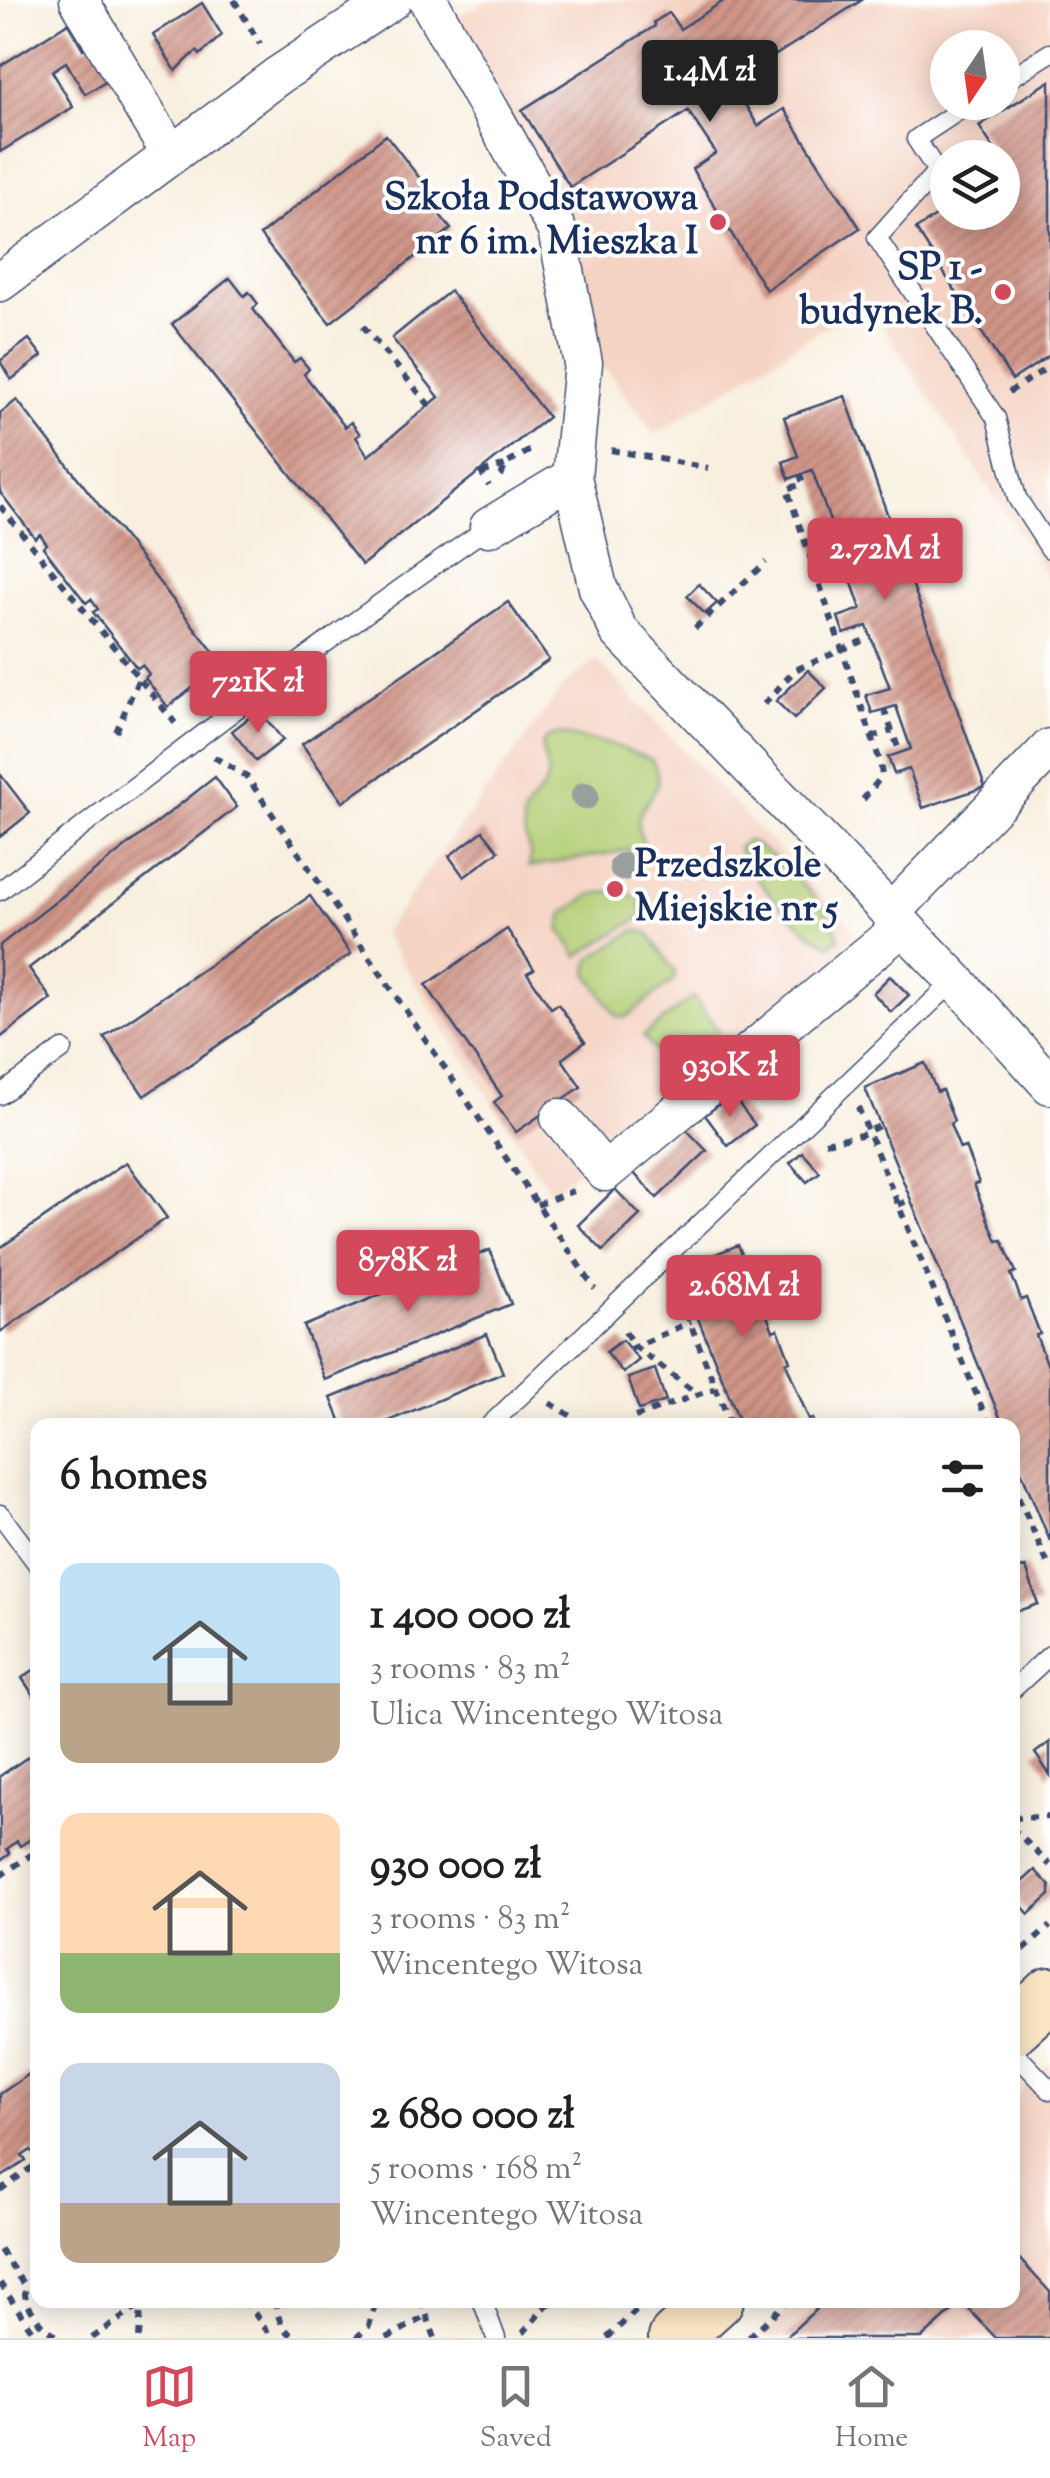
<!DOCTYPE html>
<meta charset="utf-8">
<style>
:root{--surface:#fff;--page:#f2f2f2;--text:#202124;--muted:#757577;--line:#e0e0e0;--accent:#d1495b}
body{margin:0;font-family:"Sorts Mill Goudy",serif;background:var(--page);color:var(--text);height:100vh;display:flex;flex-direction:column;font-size:38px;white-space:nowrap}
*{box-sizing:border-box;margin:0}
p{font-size:32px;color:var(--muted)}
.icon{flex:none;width:55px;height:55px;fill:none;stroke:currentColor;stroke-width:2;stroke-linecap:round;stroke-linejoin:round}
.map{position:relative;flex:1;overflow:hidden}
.details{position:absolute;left:30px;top:1418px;width:990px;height:890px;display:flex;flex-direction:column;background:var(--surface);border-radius:20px;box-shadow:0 5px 25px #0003}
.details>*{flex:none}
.needle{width:65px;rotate:193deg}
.controls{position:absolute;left:930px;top:30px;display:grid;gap:20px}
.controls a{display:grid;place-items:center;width:90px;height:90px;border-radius:50%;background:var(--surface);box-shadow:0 5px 25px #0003;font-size:50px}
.price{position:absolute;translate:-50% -85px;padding:0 22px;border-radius:10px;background:var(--accent);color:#fff;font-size:32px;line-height:65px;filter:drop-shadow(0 2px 5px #0008)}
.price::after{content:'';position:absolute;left:50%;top:60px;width:30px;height:22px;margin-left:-15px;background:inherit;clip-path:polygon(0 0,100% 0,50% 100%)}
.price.active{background:#222;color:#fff}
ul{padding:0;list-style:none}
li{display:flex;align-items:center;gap:30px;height:250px;padding:0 30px}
li span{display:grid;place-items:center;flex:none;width:280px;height:200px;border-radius:20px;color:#555}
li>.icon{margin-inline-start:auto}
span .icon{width:120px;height:120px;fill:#fffc;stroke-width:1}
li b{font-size:42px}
h2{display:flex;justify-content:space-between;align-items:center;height:120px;padding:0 30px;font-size:42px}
.dock{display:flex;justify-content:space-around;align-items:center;height:140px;border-top:2px solid var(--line);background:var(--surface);font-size:28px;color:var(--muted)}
.dock a{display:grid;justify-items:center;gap:5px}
.dock .active{color:var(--accent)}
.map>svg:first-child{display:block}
.built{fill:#f5d3c2;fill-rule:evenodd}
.park{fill:#b2ce74;stroke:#667e69;stroke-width:2.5}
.building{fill:url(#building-hatch)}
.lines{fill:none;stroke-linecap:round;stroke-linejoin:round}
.lane-casing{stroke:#3c4c71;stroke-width:21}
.street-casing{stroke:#3c4c71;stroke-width:41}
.secondary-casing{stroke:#3c4c71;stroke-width:56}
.path{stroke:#3c4c71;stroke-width:6;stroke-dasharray:8 8;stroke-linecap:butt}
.lane{stroke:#fff;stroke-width:18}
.street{stroke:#fff;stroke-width:38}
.secondary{stroke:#fbe6c4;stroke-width:52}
.tree{fill:#97a09c}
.poi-dot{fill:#d1495b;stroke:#fff;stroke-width:4}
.labels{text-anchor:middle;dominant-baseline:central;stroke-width:8;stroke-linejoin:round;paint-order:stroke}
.poi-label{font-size:38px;font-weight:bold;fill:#1b2f5e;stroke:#fff;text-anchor:end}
</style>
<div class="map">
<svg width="1050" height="2338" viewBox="0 0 1050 2338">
<defs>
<pattern id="building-hatch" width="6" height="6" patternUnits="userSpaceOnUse" patternTransform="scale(2.5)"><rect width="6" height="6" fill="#d19688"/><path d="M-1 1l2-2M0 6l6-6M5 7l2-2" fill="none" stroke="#a97b72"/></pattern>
</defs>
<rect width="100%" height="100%" fill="#fff"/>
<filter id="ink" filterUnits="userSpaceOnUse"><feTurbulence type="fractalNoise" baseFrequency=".01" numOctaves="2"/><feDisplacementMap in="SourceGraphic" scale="20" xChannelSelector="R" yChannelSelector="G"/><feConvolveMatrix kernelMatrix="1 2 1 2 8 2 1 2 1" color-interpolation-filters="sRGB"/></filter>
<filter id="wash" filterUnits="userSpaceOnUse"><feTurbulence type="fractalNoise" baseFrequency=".0048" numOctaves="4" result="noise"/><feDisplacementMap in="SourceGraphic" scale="40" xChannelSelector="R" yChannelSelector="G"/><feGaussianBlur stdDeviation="2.25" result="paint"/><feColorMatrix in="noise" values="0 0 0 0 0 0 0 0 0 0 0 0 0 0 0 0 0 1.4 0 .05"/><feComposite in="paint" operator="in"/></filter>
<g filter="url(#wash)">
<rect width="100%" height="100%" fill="#f8efdf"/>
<!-- built -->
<g class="built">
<path d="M487 0H1050V581L866 301 654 435 568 317 573 281 450 21ZM948 48H1002V102H948ZM948 158H1002V212H948Z"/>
<polygon points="597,660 864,940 551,1192 383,933 564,685"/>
<polygon points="1050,2063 1050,2338 760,2338 800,2300 1012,2300 1013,2099"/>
</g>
<!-- park -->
<g class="park">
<path d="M560 734 613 745 652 760C675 803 621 798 644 844L641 848 529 867C534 848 521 838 523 820 526 801 544 795 547 778 551 760 526 740 560 734Z"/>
<path d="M747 840C780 857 826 903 840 938L829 945C798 928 753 880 738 848Z"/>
<polygon points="621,890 641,900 641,917 578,956 560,929 564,913 593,894"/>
<polygon points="636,930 648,933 675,972 674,980 625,1018 616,1016 588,973 590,959"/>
<polygon points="693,997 719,1031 669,1069 643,1036"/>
</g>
<g id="blocks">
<!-- building -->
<g class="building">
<polygon points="725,0 862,0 732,83 758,126 784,109 860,228 766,290 692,169 716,153 688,111 570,187 522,110 655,26 654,22 669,13 680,29"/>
<polygon points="202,3 222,35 200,55 197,51 190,57 176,71 153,35"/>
<polygon points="68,23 83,49 94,42 114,77 85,94 66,62 52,71 73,107 0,152 0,66"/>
<polygon points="1050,81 1050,355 1012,380 916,229 948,208 948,212 1002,212 1002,172 1007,169 979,126"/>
<polygon points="386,135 425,185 420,189 451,229 330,323 260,235"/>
<polygon points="230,278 244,296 249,292 258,304 253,309 294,362 300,358 309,369 304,374 345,427 351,422 360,434 356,437 368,456 439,397 392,338 450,291 548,417 362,565 172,324"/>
<polygon points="29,339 42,356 11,380 0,361"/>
<polygon points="845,396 985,787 923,808 909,769 894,774 888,757 911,749 896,706 872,713 866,695 890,688 867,626 844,634 838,617 861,609 840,548 817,556 810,539 833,530 812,470 789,479 783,462 798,456 784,417"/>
<polygon points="17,400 223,664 168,707 145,678 149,674 142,665 137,668 93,612 98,609 91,599 86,603 43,547 47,544 40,534 35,538 0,492 0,413"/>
<polygon points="699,584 717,603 705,614 687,596"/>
<polygon points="508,602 549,660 343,802 302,744"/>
<polygon points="808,670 826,688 794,719 776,701"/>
<polygon points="259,710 283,740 256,761 232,731"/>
<polygon points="0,774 30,813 0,837"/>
<polygon points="215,777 237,807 29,968 51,999 0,1038 0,945"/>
<polygon points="483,831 499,851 464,877 449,856"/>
<polygon points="310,896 351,954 144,1096 104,1037"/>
<polygon points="507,929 534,969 527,973 551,1008 558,1004 585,1042 562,1059 581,1087 516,1132 494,1102 502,1096 426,985"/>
<polygon points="890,976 909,995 891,1012 873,993"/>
<polygon points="925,1063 937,1092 942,1090 954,1121 950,1124 960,1149 965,1147 979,1183 974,1184 986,1215 997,1241 1002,1240 1016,1272 1011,1274 1016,1286 1021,1300 1026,1298 1040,1334 1036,1335 1050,1371 1050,1541 1012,1449 1012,1425 1003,1425 865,1088"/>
<polygon points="732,1095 755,1125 728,1146 705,1115"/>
<polygon points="682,1125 707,1151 657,1198 633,1172"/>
<polygon points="802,1152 820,1172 807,1182 790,1163"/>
<polygon points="126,1162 167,1218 0,1332 0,1248"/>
<polygon points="615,1189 640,1215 603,1251 578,1225"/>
<polygon points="738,1245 750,1273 754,1271 770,1312 766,1313 773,1331 778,1329 790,1361 786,1363 809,1420 813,1419 816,1425 741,1425 678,1269"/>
<polygon points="490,1250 511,1304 325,1380 304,1326"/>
<polygon points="487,1334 503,1373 379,1425 342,1425 331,1398"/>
<polygon points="622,1340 639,1360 623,1373 606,1352"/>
<polygon points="655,1369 666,1401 639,1410 628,1378"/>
<polygon points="1026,1567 1038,1604 1012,1613 1012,1572"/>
<polygon points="38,1667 38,1702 22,1678"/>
<polygon points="1050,1742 1050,1775 1035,1753"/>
<polygon points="38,1750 38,1834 20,1846 17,1841 7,1849 10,1854 0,1861 0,1776"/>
<polygon points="1035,1870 1050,1886 1050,1895 1029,1914 1012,1895 1012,1891"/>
<polygon points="38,2068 38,2152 34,2154 31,2150 22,2156 26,2161 0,2178 0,2094"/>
<polygon points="1012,2242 1018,2248 1014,2253 1050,2292 1050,2338 996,2338 962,2302 922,2338 785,2338 826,2300 1012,2300"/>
</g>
</g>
</g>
<g filter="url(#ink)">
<use href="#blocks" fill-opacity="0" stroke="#3c4c71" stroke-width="2.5"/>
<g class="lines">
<defs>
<g id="lane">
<polyline points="1002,83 1050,53"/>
<polyline points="972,102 916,139 937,171 877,238 996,418 1017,498 1050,549"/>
<path d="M0 891C160 766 321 642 489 527"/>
<polyline points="0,1095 63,1049"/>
<polyline points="490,1425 955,980"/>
<polyline points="0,1514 38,1565"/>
<polyline points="1012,1690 1050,1655"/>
<polyline points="1012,2050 1050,2090"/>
<polyline points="482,2300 496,2338"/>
</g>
<g id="street">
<polyline points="79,0 171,155"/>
<polyline points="428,0 557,230 583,363 572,477"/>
<polyline points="0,282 279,75 392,0"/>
<polyline points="489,527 572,477 598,588 619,631 955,980 1050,1085"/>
<polyline points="891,913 1050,748"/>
<polyline points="560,1118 605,1172 903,926"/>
</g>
<g id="secondary">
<polyline points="1012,2029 1050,1994"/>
<polyline points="675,2338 717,2300"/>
</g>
</defs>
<!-- lane casing -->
<use href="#lane" class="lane-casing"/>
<!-- street casing -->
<use href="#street" class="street-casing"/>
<!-- secondary casing -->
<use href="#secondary" class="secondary-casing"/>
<!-- path -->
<g class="path">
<polyline points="234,0 260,44"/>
<polyline points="363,326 429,405"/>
<polyline points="1009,392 1050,366"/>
<polyline points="611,450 708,468"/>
<polyline points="480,470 489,486"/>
<polyline points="482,473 505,465"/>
<polyline points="800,474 803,484 787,489 880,761 882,776 861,802"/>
<polyline points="501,476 506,464 536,447"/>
<polyline points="0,506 175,723"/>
<polyline points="814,567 831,561 828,552"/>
<polyline points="695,628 766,562"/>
<polyline points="764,704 795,670 860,642 856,630"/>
<polyline points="884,709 900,753"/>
<polyline points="116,732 139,678"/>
<polyline points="872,737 892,731"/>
<polyline points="214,757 247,777 595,1289"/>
<polyline points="858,1107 989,1425"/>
<polyline points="825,1142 861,1135 881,1125"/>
<polyline points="537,1205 573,1191"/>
<polyline points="898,1205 911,1199"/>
<polyline points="674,1283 731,1425"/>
<polyline points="625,1332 634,1346 697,1394"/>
<polyline points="630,1349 690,1322"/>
<polyline points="550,1403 586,1425"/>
<polyline points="635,1417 716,1388"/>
<polyline points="1012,1482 1050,1569"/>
<polyline points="1012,1818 1050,1817"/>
<polyline points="1012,1828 1050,1865"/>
<polyline points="0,1876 38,1850"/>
<polyline points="1012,1961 1050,1926"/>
<polyline points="0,2190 38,2163"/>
<polyline points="0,2250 24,2285 26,2302 40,2323 58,2338"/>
<polyline points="0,2283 37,2338"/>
<polyline points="245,2300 272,2338"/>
<path d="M275 2300C276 2315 282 2329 295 2338"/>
<polyline points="421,2300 435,2338"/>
<polyline points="547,2305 558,2300"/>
<polyline points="523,2333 547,2305 544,2300"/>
<polyline points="749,2337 789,2300"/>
<polyline points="92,2338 148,2300"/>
<polyline points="139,2338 141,2306"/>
<polyline points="356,2338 369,2326 376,2300"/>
<polyline points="387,2338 427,2316"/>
<polyline points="607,2338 636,2311"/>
</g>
<!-- lane -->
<use href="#lane" class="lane"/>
<!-- street -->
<use href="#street" class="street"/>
<!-- secondary -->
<use href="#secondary" class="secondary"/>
</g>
<!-- trees -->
<g class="tree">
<circle cx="585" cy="796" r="14"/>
<circle cx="623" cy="867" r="14"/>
</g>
</g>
<!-- markers -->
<g class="poi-dot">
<circle cx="718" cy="222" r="10"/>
<circle cx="1003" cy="292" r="10"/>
<circle cx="615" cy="889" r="10"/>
</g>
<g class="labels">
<!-- poi labels -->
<g class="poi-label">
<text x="698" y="200">Szkoła Podstawowa<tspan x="698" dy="44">nr 6 im. Mieszka I</tspan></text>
<text x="983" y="270">SP 1 -<tspan x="983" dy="44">budynek B.</tspan></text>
<text x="635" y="867" text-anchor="start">Przedszkole<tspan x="635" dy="44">Miejskie nr 5</tspan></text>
</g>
</g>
</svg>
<div class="controls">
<a><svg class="needle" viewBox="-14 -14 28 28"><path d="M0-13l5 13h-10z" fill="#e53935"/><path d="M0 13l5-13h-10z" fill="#757577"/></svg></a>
<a><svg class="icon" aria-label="layers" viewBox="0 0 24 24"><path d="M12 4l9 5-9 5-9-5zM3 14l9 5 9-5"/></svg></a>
</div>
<b class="price active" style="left:710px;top:125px">1.4M zł</b>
<b class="price" style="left:885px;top:603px">2.72M zł</b>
<b class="price" style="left:258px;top:736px">721K zł</b>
<b class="price" style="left:730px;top:1120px">930K zł</b>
<b class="price" style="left:408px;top:1315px">878K zł</b>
<b class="price" style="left:744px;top:1340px">2.68M zł</b>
<section class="details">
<h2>6 homes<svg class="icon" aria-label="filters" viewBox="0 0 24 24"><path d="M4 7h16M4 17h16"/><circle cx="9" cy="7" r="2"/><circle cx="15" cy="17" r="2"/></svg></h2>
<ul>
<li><span style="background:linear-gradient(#bfe0f5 60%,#b9a48a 0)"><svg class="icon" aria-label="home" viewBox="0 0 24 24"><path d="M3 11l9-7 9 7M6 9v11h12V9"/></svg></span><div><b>1 400 000 zł</b><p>3 rooms · 83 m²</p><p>Ulica Wincentego Witosa</p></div></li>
<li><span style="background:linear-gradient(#ffd9b3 70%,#8fb573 0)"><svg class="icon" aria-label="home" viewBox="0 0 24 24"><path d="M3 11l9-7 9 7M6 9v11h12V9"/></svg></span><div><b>930 000 zł</b><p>3 rooms · 83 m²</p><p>Wincentego Witosa</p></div></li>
<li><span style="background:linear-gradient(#c9d6e8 70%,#b9a48a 0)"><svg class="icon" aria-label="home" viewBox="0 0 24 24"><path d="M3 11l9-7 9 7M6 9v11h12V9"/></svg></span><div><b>2 680 000 zł</b><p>5 rooms · 168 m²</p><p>Wincentego Witosa</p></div></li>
</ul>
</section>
</div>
<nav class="dock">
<a class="active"><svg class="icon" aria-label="map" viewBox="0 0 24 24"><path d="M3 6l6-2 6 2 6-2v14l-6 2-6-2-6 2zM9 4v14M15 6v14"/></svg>Map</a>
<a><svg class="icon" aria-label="saved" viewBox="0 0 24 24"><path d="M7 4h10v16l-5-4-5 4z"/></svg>Saved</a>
<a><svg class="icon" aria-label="home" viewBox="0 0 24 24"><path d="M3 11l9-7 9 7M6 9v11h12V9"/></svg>Home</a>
</nav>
